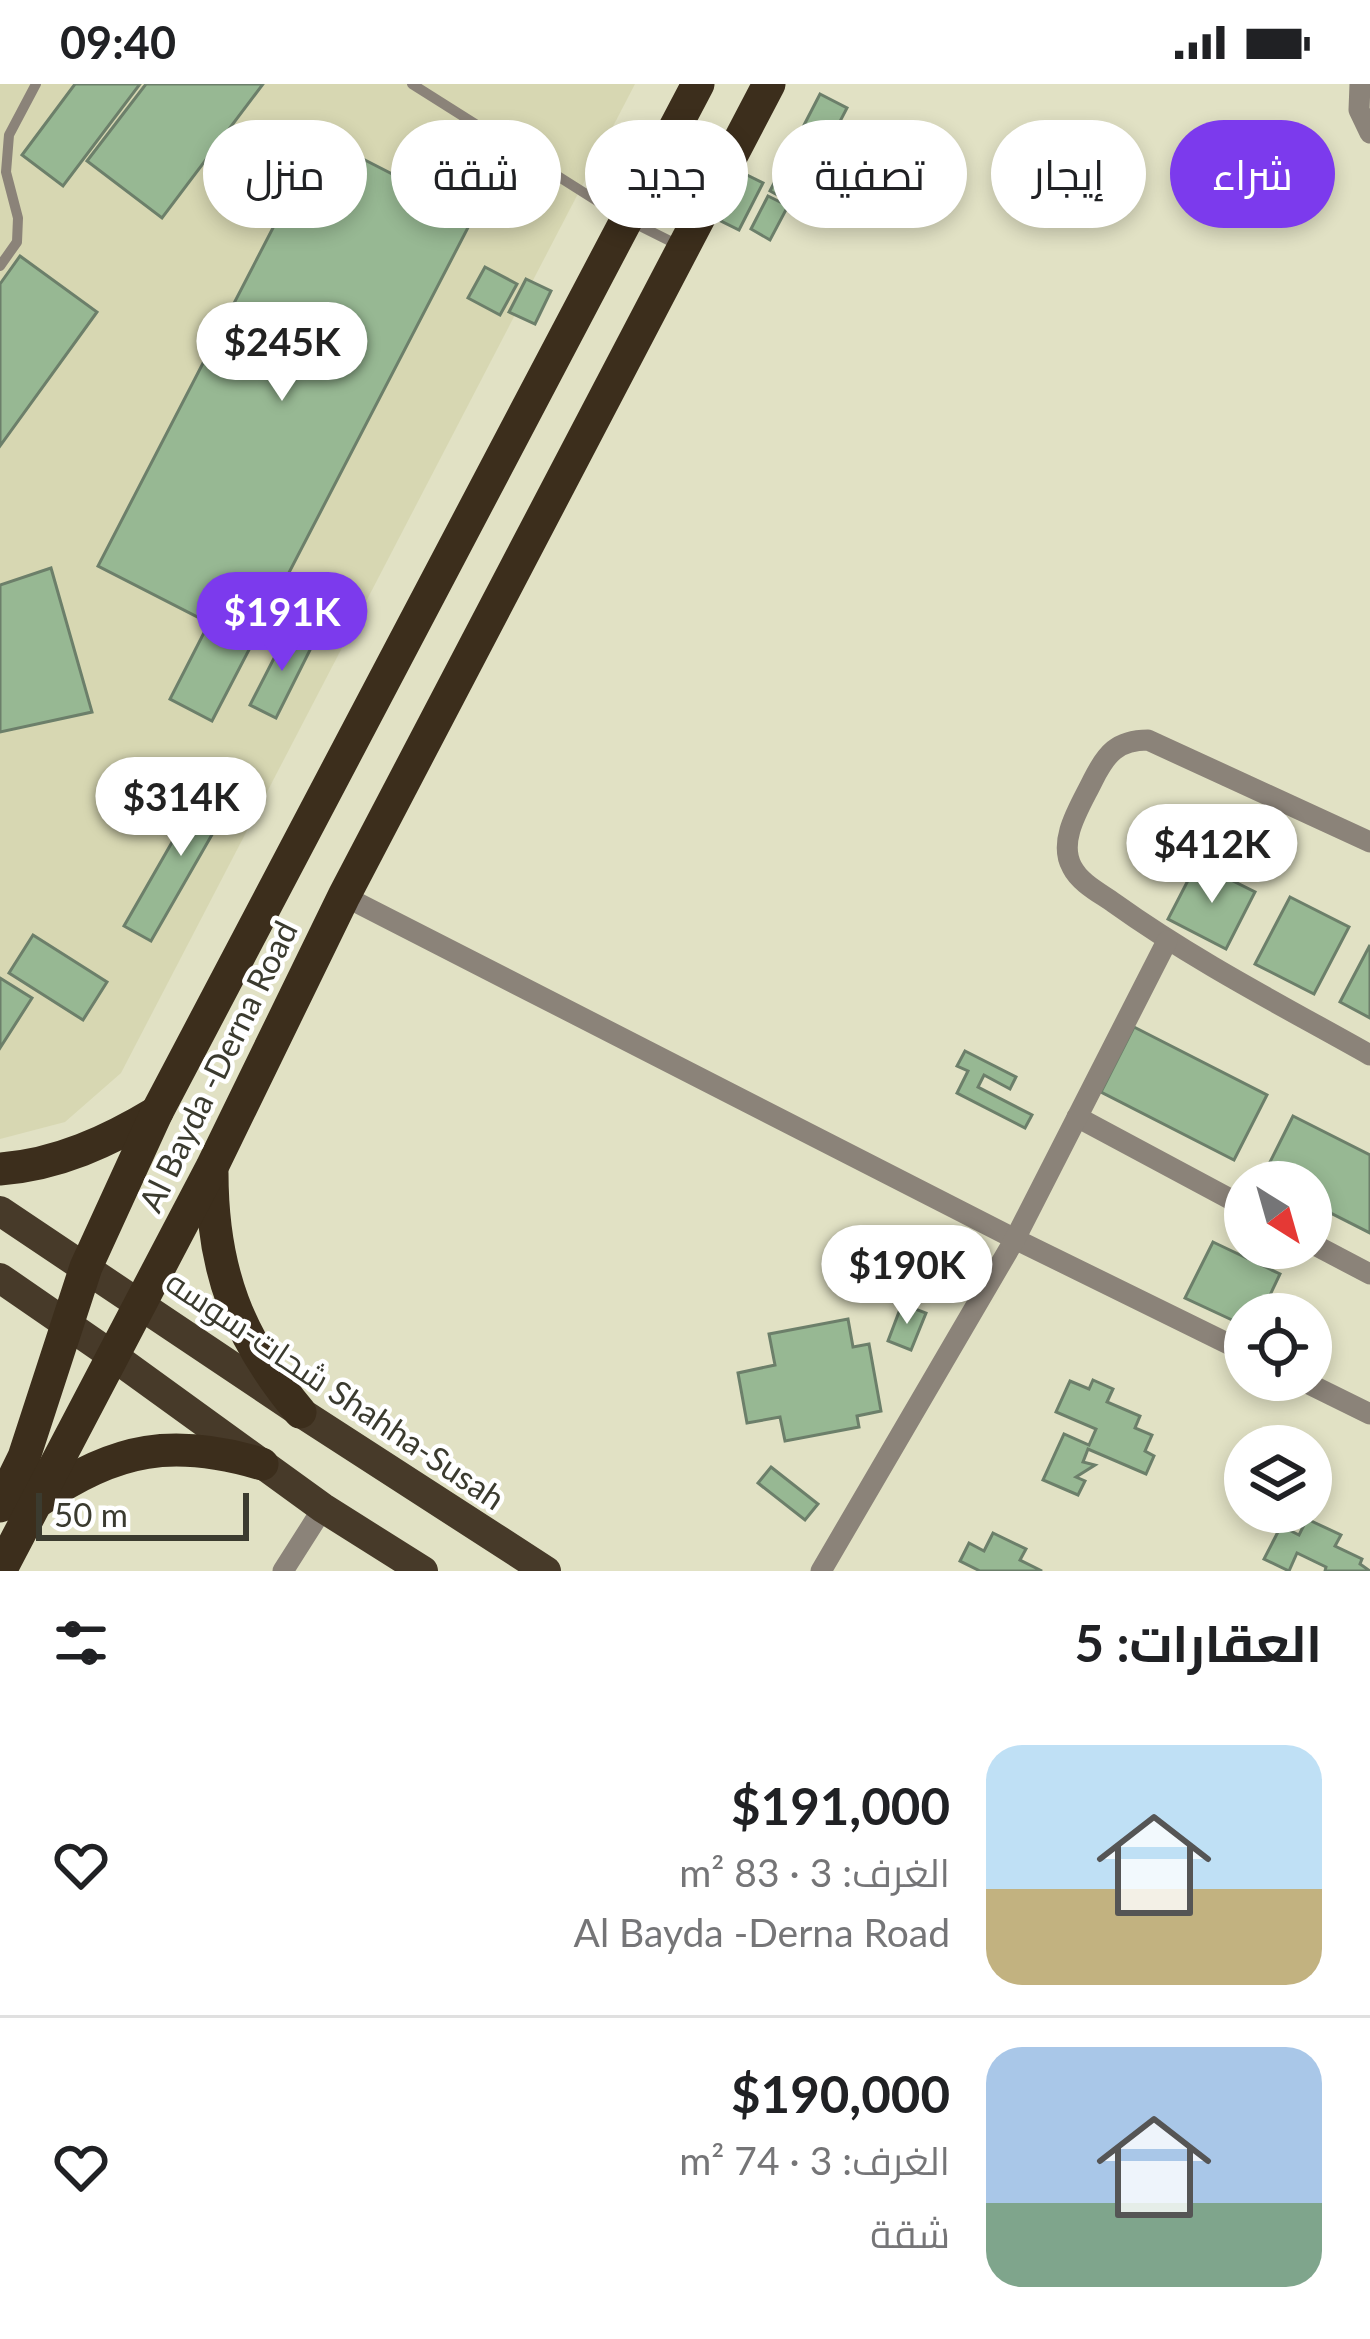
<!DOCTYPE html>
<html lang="ar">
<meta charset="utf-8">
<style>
:root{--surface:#fff;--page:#f6f6f6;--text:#202124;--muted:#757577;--line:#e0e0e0;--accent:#7c3aed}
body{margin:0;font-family:Lato,Cairo,sans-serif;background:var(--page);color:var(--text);direction:rtl;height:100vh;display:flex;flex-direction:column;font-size:45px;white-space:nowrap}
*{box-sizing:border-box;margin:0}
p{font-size:39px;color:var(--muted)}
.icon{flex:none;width:66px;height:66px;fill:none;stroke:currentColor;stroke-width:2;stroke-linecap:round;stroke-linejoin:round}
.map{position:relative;height:1487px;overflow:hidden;direction:ltr}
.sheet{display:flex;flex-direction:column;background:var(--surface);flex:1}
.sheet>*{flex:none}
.hud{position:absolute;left:36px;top:36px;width:1299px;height:108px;direction:rtl;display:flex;gap:24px}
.needle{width:78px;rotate:143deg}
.buttons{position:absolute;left:1224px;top:1077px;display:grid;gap:24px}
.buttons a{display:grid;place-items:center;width:108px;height:108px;border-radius:50%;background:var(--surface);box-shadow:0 6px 18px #0003;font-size:60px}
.scale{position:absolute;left:36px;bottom:30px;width:213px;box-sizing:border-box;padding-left:12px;border:6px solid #3b3b2f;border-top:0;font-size:33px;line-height:42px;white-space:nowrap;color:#3b3b2f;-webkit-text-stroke:9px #fff;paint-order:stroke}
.price{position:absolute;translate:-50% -102px;padding:0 27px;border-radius:42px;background:#fff;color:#222;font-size:39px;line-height:78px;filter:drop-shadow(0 3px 6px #0008)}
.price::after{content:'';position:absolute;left:50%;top:72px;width:36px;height:27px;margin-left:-18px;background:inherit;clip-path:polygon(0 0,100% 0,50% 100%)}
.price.on{background:var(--accent);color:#fff}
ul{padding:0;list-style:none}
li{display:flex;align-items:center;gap:36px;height:300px;padding:0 48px}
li+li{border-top:3px solid var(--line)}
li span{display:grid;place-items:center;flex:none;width:336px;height:240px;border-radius:36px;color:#555}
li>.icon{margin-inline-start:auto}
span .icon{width:144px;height:144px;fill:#fffc;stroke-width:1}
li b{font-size:51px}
h2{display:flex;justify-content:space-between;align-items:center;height:144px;padding:0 48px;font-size:51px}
.chip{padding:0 42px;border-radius:54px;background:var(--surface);box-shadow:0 6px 18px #0003;font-size:42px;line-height:108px}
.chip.on{background:var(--accent);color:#fff}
.status{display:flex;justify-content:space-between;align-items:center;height:84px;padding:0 60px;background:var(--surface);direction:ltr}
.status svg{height:33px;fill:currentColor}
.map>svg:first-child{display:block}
.built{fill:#d7d7b2}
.building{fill:#97b893;stroke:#6c7f6a;stroke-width:3}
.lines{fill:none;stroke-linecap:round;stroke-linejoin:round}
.service{stroke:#8b8379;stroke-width:10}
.minor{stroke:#8b8379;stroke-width:21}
.primary{stroke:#473a29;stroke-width:30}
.trunk{stroke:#3c2e1c;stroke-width:33}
.labels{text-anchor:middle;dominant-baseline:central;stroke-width:9;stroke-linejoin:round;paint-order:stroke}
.street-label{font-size:33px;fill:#3b3b2f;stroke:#fff}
</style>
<div class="status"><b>09:40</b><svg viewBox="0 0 49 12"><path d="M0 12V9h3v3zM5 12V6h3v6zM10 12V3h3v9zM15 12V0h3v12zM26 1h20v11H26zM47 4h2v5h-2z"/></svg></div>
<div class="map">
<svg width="1370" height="1487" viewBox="0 0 1370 1487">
<rect width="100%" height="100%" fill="#e1e1c4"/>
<!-- built -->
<polygon class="built" points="0,0 635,0 121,989 65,1038 0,1055"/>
<!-- building -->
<g class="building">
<polygon points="75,0 140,0 63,102 22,71"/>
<polygon points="146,0 263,0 162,134 87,77"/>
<polygon points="820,10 847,24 823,70 834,75 807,127 770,107"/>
<polygon points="320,53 474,132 212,637 170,615 209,539 98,482"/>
<polygon points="745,90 763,99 739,146 721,137"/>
<polygon points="768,112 788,122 770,156 751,145"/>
<polygon points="20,172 97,228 0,362 0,200"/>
<polygon points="485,183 517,200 500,231 468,214"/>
<polygon points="526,195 551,207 535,240 509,228"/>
<polygon points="51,484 92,628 0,648 0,501"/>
<polygon points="289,545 314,558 276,634 250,621"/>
<polygon points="210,692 237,707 151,857 124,842"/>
<polygon points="1197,779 1255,808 1226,865 1168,835"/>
<polygon points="1290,813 1349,843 1314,910 1255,880"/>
<polygon points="33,851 107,898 83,936 9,889"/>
<polygon points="1370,861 1370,934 1340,918"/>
<polygon points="0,894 32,914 0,964"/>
<polygon points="1134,943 1267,1011 1234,1076 1101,1008"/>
<polygon points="965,967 1016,993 1010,1005 984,991 978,1003 1032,1031 1025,1044 957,1009 968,987 957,982"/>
<polygon points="1293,1032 1370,1071 1370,1149 1311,1119 1311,1098 1270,1098 1262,1094"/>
<polygon points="1213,1158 1280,1190 1262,1228 1267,1230 1245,1230 1245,1242 1185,1214"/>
<polygon points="902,1220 926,1229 911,1266 888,1257"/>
<polygon points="848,1235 853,1263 869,1260 881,1327 857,1332 859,1343 785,1357 780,1333 747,1339 738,1289 775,1281 769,1250"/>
<polygon points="1093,1296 1113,1305 1107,1318 1140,1332 1135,1344 1152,1351 1145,1367 1154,1372 1146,1390 1088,1365 1083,1378 1095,1381 1076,1393 1085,1397 1078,1411 1043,1396 1064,1350 1089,1361 1096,1345 1056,1328 1070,1297 1089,1305"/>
<polygon points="771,1383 818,1420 805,1436 758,1399"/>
<polygon points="1307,1435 1341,1451 1335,1462 1362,1475 1360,1480 1370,1487 1325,1487 1326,1483 1297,1469 1289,1487 1264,1475 1281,1442 1299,1451"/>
<polygon points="993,1449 1026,1465 1020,1476 1042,1487 980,1487 960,1477 969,1459 984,1467"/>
</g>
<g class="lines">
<!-- service -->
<g class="service">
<polyline points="412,0 624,134 680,162"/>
<polyline points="0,182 17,158 18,134 6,88 9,51 36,0"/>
</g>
<!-- minor -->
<g class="minor">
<polyline points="1360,0 1359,26 1370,49"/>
<path d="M1370 758 1148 656C1117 656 1106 670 1093 696 1081 721 1057 756 1072 783 1080 799 1100 809 1114 819 1195 877 1283 922 1370 971"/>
<polyline points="344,812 1015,1155 1245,1268"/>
<polyline points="1077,1033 1245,1123"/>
<polyline points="1311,1159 1370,1190"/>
<polyline points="1301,1296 1370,1330"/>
<polyline points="283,1487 323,1424"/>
<polyline points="821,1487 1015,1155 1167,857"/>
</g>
<!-- primary -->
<g class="primary">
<polyline points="0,1127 300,1328 546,1487"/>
<polyline points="0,1194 113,1272 323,1424 423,1487"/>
</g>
<!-- trunk -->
<g class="trunk">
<path d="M0 1085C57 1081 109 1057 157 1028"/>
<path d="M212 1089C212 1186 238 1254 300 1328"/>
<path d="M40 1416C116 1363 174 1354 262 1380"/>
<polyline points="0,1422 24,1373 86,1183 157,1028 698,0"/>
<polyline points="0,1487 212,1083 344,812 769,0"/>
</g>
</g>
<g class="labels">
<!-- street labels -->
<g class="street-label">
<text transform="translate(217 982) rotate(-64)">Al Bayda -Derna Road</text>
<text transform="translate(336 1305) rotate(34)">شحات-سوسه Shahha-Susah</text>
</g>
</g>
</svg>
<div class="buttons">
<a><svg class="needle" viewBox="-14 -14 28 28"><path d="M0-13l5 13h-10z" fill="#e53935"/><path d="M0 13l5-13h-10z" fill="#757577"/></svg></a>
<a><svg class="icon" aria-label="locate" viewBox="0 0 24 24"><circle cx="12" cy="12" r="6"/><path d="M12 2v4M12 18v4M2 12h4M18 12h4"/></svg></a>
<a><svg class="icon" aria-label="layers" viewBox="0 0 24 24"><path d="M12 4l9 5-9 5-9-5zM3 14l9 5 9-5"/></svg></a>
</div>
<div class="scale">50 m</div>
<b class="price" style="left:282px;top:320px">$245K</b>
<b class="price on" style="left:282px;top:590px">$191K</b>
<b class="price" style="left:181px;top:775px">$314K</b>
<b class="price" style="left:1212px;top:822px">$412K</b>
<b class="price" style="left:907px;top:1243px">$190K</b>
<div class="hud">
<a class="chip on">شراء</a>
<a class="chip">إيجار</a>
<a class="chip">تصفية</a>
<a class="chip">جديد</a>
<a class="chip">شقة</a>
<a class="chip">منزل</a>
</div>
</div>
<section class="sheet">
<h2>العقارات: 5<svg class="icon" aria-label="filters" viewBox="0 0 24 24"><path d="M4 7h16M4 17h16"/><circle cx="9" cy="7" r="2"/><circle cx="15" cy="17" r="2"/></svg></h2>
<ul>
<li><span style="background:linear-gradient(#bfe0f5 60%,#c2b280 0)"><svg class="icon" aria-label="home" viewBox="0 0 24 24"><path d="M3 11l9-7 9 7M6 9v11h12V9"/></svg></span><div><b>$191,000</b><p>الغرف: 3 · 83 m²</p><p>Al Bayda -Derna Road</p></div><svg class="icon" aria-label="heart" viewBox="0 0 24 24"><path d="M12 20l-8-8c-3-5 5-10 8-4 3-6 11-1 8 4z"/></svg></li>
<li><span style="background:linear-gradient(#a9c7e8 65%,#7fa58c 0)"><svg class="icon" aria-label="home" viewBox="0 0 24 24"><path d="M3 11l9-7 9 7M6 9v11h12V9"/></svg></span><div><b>$190,000</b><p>الغرف: 3 · 74 m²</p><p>شقة</p></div><svg class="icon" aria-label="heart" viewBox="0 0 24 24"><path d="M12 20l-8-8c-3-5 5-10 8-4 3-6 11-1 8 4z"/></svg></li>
</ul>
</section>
